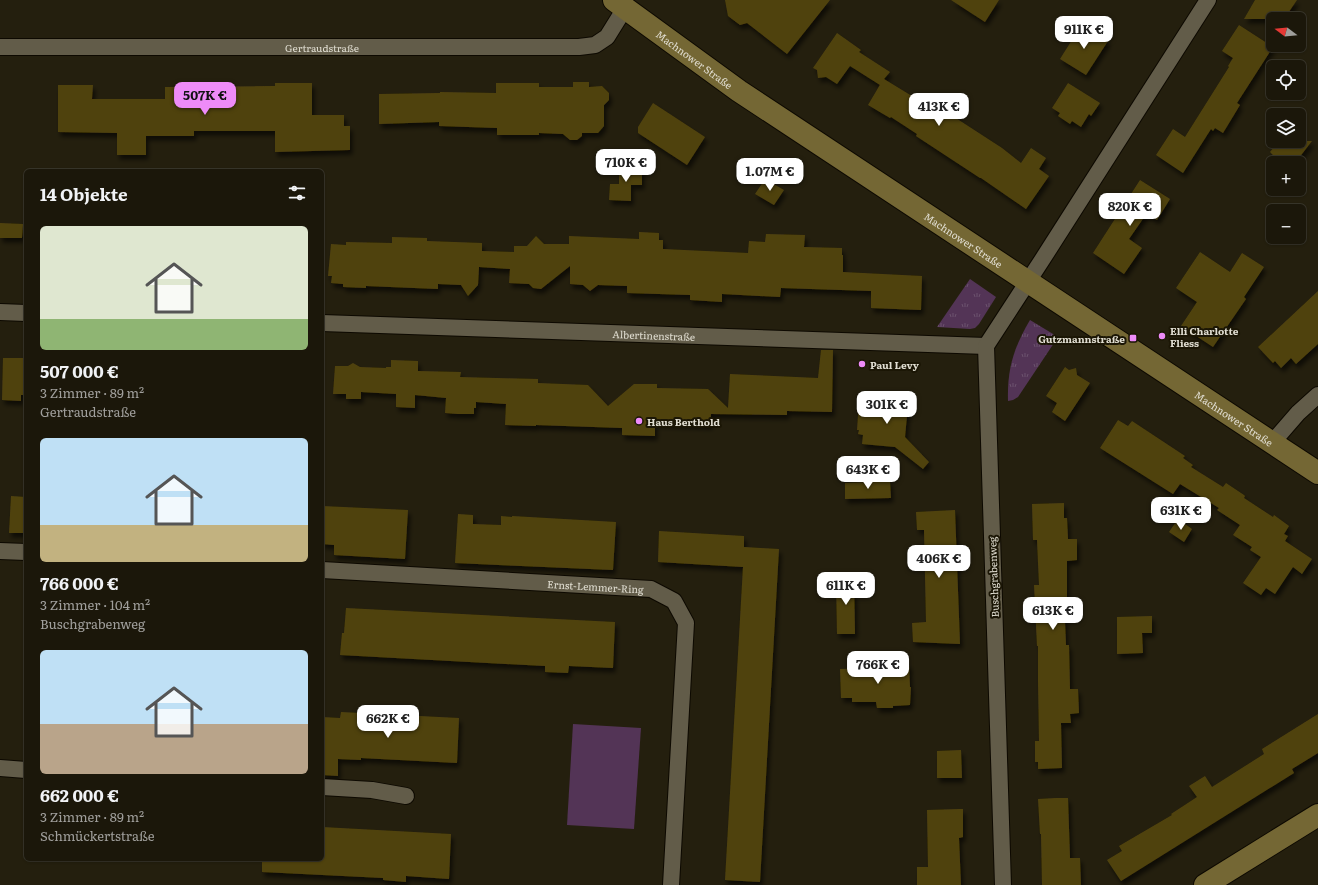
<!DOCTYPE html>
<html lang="de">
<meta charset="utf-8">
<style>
:root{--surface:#1b170a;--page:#242013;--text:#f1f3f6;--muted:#a09f9c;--line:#39362b;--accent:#ee8bf8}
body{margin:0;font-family:Literata,serif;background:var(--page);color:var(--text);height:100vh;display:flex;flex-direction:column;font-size:15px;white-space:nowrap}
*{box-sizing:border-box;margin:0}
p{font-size:13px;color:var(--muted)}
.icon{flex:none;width:22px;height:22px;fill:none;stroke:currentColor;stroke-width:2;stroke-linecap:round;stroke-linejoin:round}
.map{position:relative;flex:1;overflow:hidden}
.drawer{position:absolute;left:24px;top:169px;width:300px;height:692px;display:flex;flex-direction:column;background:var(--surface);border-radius:6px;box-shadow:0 1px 3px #0004,0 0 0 1px var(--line)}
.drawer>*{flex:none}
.needle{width:26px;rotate:286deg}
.fabs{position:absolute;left:1266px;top:12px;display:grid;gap:8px}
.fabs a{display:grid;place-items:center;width:40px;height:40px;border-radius:6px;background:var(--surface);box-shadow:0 1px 3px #0004,0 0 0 1px var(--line);font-size:20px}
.price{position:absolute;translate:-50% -34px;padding:0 9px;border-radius:8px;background:#fff;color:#222;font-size:13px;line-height:26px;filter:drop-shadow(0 1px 2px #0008)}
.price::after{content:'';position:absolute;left:50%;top:24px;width:12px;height:9px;margin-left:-6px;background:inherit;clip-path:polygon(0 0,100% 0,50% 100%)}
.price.active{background:var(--accent);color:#111}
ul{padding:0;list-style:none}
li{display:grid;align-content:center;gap:8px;height:212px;padding:0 16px}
li span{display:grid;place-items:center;height:124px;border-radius:6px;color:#555}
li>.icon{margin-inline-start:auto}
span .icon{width:72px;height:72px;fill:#fffc;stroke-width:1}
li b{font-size:17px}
h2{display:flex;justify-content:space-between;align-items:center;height:48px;padding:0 16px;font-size:17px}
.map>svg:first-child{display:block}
.grass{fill:url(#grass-tufts)}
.park{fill:#533456}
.building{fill:#50420d;filter:url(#shadow)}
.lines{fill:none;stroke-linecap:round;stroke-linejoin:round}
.street-casing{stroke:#0d0900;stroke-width:18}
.secondary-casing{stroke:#0d0900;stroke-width:24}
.street{stroke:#625c49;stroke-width:16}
.secondary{stroke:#746734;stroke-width:22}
.poi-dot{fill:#ee8bf8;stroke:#1b1605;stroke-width:1.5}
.labels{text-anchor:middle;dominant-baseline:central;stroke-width:4;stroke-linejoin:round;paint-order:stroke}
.street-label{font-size:10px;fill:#e1ded2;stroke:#1b1605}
.poi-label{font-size:10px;font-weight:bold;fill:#e1ded2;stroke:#1b1605;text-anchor:start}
</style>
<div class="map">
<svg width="1318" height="885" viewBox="0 0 1318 885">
<defs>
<pattern id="grass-tufts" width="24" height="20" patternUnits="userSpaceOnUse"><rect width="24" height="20" fill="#533456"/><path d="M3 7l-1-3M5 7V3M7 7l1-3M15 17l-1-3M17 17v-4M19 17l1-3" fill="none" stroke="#6b516d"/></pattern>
<filter id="shadow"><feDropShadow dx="2.5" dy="4.5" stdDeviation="2" flood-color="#0009"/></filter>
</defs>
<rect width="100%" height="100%" fill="#241f0e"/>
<!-- grass -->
<g class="grass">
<polygon points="970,279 996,297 979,324 975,328 970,329 937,327"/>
<path d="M1030 320 1058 337 1018 397 1013 400 1008 401C1007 369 1014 347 1030 320Z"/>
</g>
<!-- park -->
<polygon class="park" points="573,724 641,728 634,829 567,825"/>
<!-- building -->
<g class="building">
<polygon points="725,0 830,0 787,54 747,23 740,25 728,16"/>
<polygon points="951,0 999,0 985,22"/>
<polygon points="1255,0 1297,0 1284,19 1244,19"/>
<polygon points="1082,24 1108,41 1086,75 1060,59"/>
<polygon points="1239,25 1273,47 1237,103 1240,105 1223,133 1215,128 1213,131 1211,129 1183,173 1156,155 1173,129 1185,137 1229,67 1228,66 1233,58 1222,51"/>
<polygon points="837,33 861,50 859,52 890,72 884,79 925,104 928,100 1002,148 1021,163 1031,148 1046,158 1039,169 1049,176 1026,209 981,178 980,178 916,136 917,134 891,117 890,118 868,105 881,83 880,85 850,66 837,84 826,77 818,78 817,70 813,68"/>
<polygon points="573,82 589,82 589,87 602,86 609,93 609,100 604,105 604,126 598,133 582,133 582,136 577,140 570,140 563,134 539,133 539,135 497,135 497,128 439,126 439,122 379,124 379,94 440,93 440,92 496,93 496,83 539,83 539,87 573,87"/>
<polygon points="275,83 312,83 312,115 344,115 344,126 350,126 350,150 275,152 275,131 194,131 194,136 146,136 146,155 117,155 117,133 58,132 58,85 93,85 92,99 165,99 165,87 275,86"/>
<polygon points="1068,83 1100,103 1091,116 1089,114 1081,127 1072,121 1070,124 1058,116 1060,113 1052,108"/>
<polygon points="653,103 705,137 687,165 638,133 638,127"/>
<polygon points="1279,141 1312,141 1295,163 1267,163 1273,155 1270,152"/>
<polygon points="619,166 642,166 642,185 631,185 631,201 609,200 610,184 619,184"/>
<polygon points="765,179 784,190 774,205 755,194"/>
<polygon points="1140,180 1170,199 1157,220 1147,213 1129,239 1142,248 1124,274 1093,253"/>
<polygon points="0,223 23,224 22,238 0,238"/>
<polygon points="639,232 659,233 659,240 663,240 663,249 748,253 749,241 765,242 766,234 805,235 804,247 842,248 842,255 843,255 843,272 922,276 921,310 871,308 871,291 781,288 780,297 722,294 722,302 690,300 690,295 627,293 627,286 598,285 590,291 583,285 570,284 570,266 541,289 533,288 529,284 509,283 510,269 479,267 478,285 468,296 461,285 438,284 438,289 366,286 366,288 343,287 343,284 331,283 332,276 328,276 331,244 346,245 346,242 392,243 392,237 427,238 427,241 482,243 482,251 514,252 514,246 527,246 536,236 544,244 569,244 569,236 639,239"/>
<polygon points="1200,252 1230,272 1242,253 1264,267 1244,297 1246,299 1213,347 1181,326 1197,302 1176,288"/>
<polygon points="1318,291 1318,344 1296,364 1291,358 1281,368 1275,361 1273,363 1258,347"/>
<polygon points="821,350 833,350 832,412 787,411 787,415 711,414 710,425 655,423 655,436 622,435 622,428 536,425 536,426 505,425 506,404 476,402 476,408 474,408 474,414 458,414 445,413 446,398 415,395 415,408 396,407 396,394 361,392 361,399 346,399 346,394 333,394 335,366 348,366 353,363 360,367 386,368 386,367 391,367 391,360 418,361 418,371 461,372 460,377 538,379 538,383 588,385 608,406 634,384 657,384 657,388 708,389 728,408 730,374 818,378"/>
<polygon points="3,358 26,358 26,395 21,395 21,401 2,400"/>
<polygon points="1065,367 1069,370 1076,368 1077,375 1090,383 1065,421 1052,412 1057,403 1046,396"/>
<polygon points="867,394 870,397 886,397 896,394 906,396 905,405 908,405 905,437 929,462 923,469 895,447 862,444 863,435 858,434 859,430 857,430 859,401"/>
<polygon points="1118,420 1128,426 1132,421 1185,456 1183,458 1193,465 1191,467 1223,487 1226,483 1244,495 1245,496 1244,498 1273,517 1274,515 1289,526 1284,534 1288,536 1285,541 1312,559 1302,574 1293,567 1275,594 1266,588 1261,595 1243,583 1261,557 1250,550 1252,547 1233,535 1240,525 1217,510 1219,508 1180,484 1173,494 1100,448"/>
<polygon points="890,481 891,498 845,499 845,483"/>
<polygon points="11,496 26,497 26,533 9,533"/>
<polygon points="1064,503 1064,518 1067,518 1068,539 1077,539 1077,560 1067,561 1067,597 1064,597 1066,645 1069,645 1070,689 1078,689 1079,713 1070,714 1071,723 1061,723 1062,768 1038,769 1038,762 1035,762 1035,741 1039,741 1038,681 1038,646 1037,646 1034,585 1039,585 1037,540 1033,540 1032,504"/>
<polygon points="322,506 408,510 405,559 334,555 334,545 322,544"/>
<polygon points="955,510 960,644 913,642 912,623 926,622 924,530 917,530 916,512"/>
<polygon points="458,514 473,515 473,524 501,525 501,516 512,517 512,516 616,522 613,570 455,563"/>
<polygon points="1178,519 1192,529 1184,542 1169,532"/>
<polygon points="659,531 744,536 744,547 779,549 760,882 725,880 743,567 658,562"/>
<polygon points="836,579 854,579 855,634 837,634"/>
<polygon points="346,608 615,622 613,668 569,666 568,673 545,672 545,666 340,655 342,633 344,633"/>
<polygon points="1152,616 1152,633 1142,633 1143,653 1117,654 1117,617"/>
<polygon points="909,664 910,687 911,687 910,705 893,706 893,708 877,708 876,702 852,702 852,698 841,698 840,669 874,668 873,665"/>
<polygon points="341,712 459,718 457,763 361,758 361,760 338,759 338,776 322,775 322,717 340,718"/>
<polygon points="1318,714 1318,753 1292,769 1294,773 1121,881 1107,860 1122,851 1119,846 1172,815 1171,814 1197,797 1189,786 1205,776 1212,787 1264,754 1262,749"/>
<polygon points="961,750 962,778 937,778 937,751"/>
<polygon points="1056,798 1068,798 1070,858 1080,858 1081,885 1042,885 1041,834 1040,834 1038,799"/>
<polygon points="959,809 963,809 963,837 959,838 961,885 917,885 917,867 928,867 927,810"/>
<polygon points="322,827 451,834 449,879 406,876 406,882 383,880 383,878 262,872 262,859 322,859"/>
</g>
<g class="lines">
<defs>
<g id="street">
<path id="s1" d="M0 47H579L595 45 607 37 625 8"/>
<polyline points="0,312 26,313"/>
<path id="s2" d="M322 323 986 346"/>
<polyline points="1272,443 1298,413 1318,395"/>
<polyline points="0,551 26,552"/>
<path id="s3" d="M322 570 651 589 674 601 686 623 671 885"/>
<polyline points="0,768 26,770"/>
<polyline points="322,787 372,790 406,796"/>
<polyline points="1003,885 986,346 1042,260 1208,0"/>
</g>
<g id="secondary">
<path id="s4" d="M614 0 739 91 1318 473"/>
<polyline points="1205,885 1318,815"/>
</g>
</defs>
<!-- street casing -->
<use href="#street" class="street-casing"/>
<!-- secondary casing -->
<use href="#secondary" class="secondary-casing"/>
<!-- street -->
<use href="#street" class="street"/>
<!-- secondary -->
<use href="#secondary" class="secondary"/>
</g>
<!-- markers -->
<g class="poi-dot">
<circle cx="1162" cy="336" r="4"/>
<rect x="1129" y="334" width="8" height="8" rx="2"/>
<circle cx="862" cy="364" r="4"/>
<circle cx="639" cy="421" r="4"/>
</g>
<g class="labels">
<!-- street labels -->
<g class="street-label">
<text stroke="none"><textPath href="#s1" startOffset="322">Gertraudstraße</textPath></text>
<text stroke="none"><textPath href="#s4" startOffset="100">Machnower Straße</textPath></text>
<text stroke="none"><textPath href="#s4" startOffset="424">Machnower Straße</textPath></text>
<text stroke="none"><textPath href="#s2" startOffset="332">Albertinenstraße</textPath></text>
<text stroke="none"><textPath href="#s4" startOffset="748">Machnower Straße</textPath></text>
<text transform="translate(993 577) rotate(-92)">Buschgrabenweg</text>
<text stroke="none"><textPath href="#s3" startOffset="274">Ernst-Lemmer-Ring</textPath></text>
</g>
<!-- poi labels -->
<g class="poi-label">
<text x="1170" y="330">Elli Charlotte<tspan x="1170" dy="12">Fliess</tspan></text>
<text x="1125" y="338" text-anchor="end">Gutzmannstraße</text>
<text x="870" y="364">Paul Levy</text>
<text x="647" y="421">Haus Berthold</text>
</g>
</g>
</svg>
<div class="fabs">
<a><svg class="needle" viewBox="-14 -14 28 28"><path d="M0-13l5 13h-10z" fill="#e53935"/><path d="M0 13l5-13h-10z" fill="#a09f9c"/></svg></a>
<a><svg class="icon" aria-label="locate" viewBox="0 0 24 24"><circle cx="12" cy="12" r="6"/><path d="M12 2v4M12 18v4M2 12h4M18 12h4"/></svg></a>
<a><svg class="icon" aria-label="layers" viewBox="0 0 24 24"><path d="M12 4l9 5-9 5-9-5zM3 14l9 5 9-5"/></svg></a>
<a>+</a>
<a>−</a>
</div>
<b class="price" style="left:1084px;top:50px">911K €</b>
<b class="price active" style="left:205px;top:116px">507K €</b>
<b class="price" style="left:939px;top:127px">413K €</b>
<b class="price" style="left:626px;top:183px">710K €</b>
<b class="price" style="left:770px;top:192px">1.07M €</b>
<b class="price" style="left:1130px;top:227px">820K €</b>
<b class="price" style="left:887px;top:425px">301K €</b>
<b class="price" style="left:868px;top:490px">643K €</b>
<b class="price" style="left:1181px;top:531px">631K €</b>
<b class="price" style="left:939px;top:579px">406K €</b>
<b class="price" style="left:846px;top:606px">611K €</b>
<b class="price" style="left:1053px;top:631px">613K €</b>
<b class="price" style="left:878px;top:685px">766K €</b>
<b class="price" style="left:388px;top:739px">662K €</b>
<section class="drawer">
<h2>14 Objekte<svg class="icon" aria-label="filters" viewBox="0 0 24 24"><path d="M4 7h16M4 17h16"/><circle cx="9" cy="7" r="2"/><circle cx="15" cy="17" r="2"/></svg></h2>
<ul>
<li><span style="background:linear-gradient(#dfe7d0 75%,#8fb573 0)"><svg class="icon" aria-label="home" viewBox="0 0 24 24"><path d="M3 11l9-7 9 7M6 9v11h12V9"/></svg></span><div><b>507 000 €</b><p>3 Zimmer · 89 m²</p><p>Gertraudstraße</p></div></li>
<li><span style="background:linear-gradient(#bfe0f5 70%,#c2b280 0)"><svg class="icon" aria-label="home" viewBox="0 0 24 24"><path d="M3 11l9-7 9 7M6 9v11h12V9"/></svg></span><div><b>766 000 €</b><p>3 Zimmer · 104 m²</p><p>Buschgrabenweg</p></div></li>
<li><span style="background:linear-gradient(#bfe0f5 60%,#b9a48a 0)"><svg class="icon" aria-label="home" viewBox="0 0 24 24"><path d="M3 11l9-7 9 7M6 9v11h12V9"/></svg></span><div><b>662 000 €</b><p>3 Zimmer · 89 m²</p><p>Schmückertstraße</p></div></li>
</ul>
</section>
</div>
